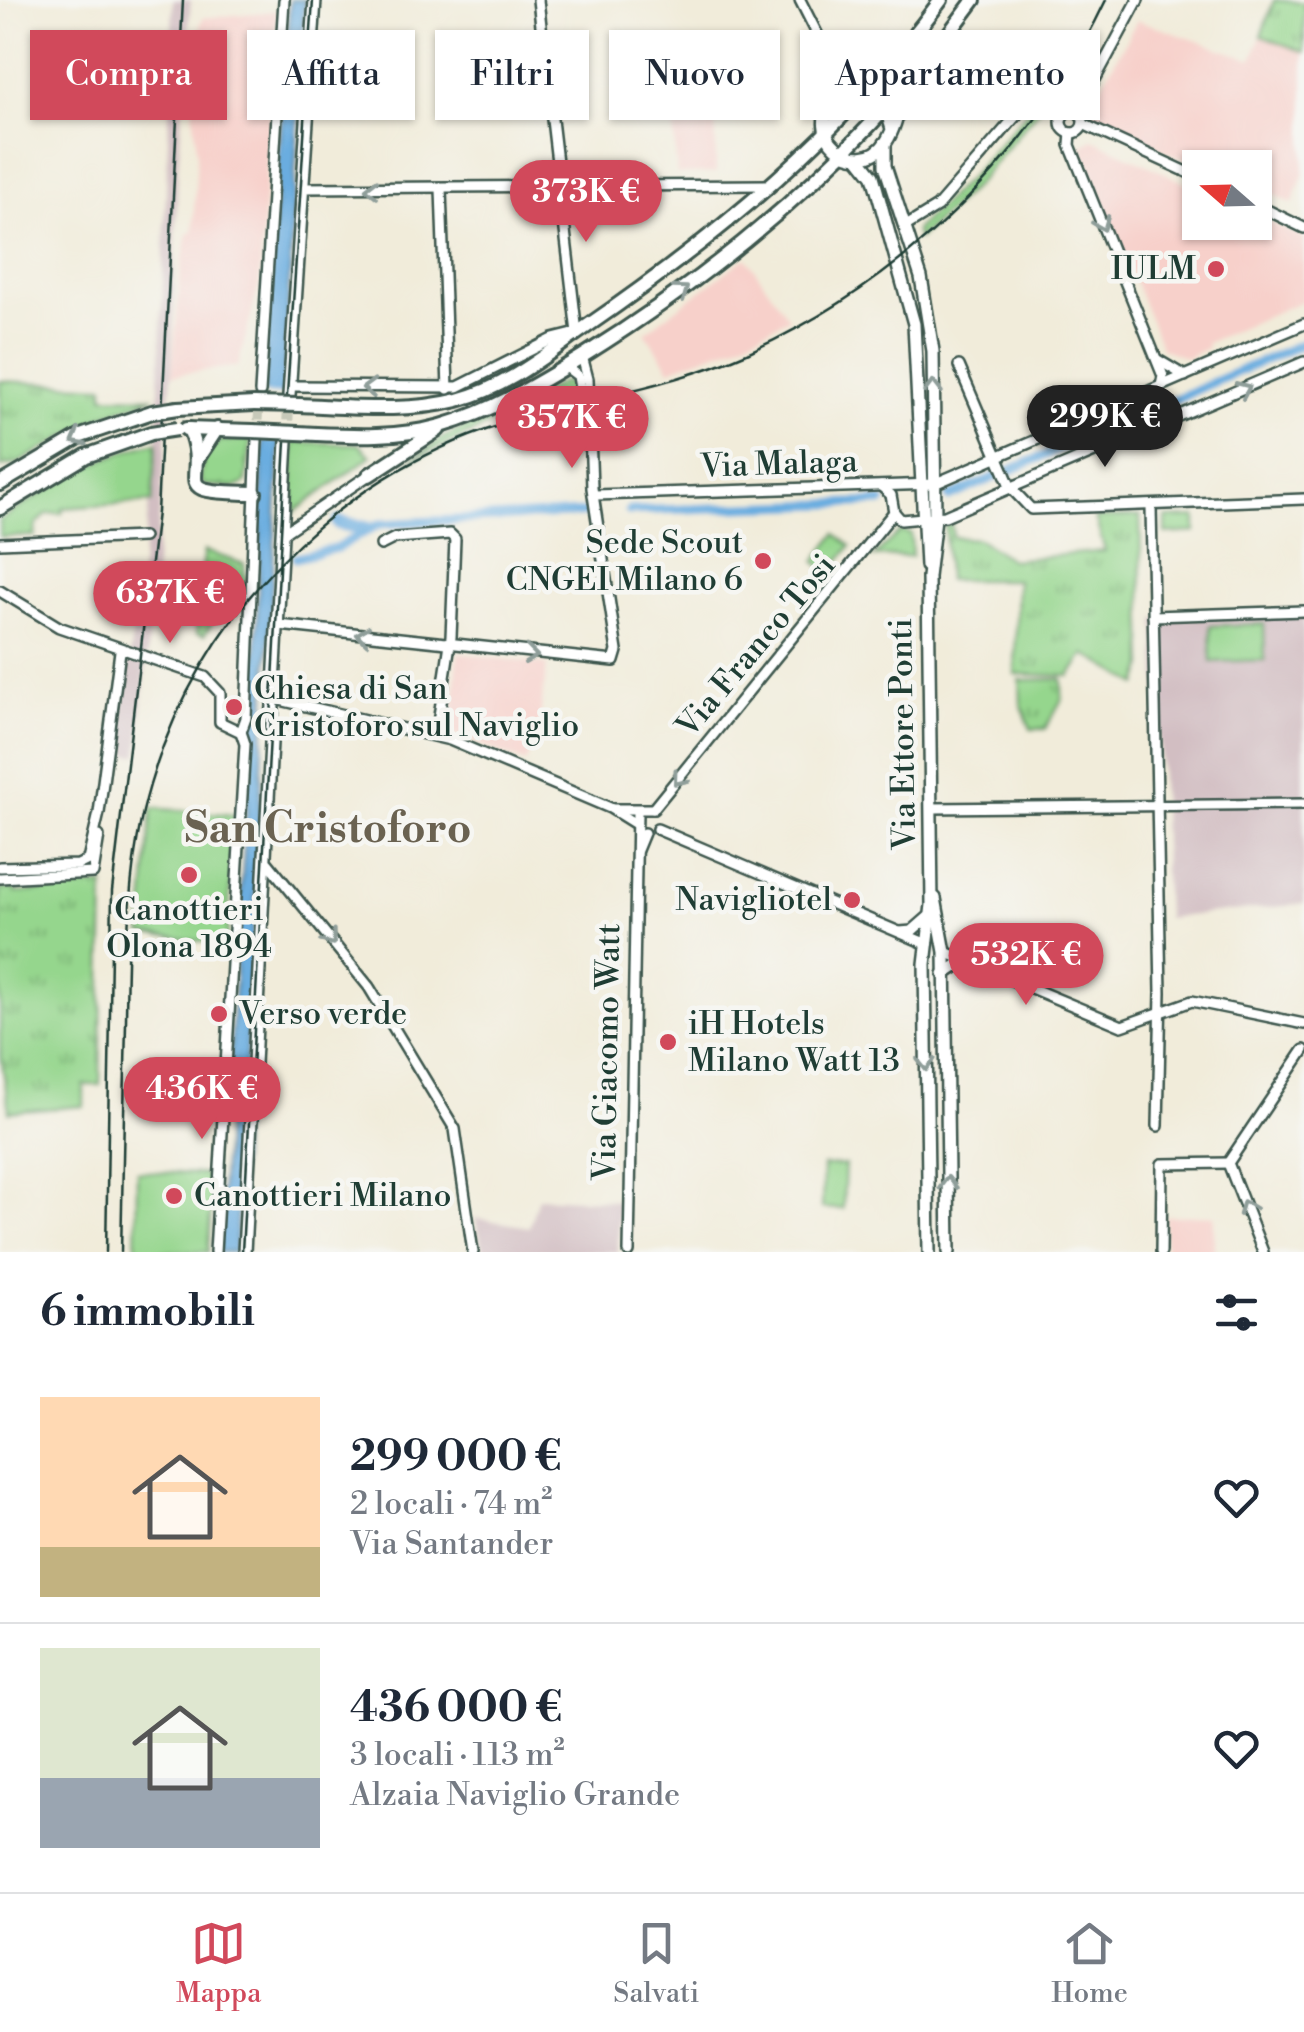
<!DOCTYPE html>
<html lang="it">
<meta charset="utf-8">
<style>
:root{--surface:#fff;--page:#f6f6f7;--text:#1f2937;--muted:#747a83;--line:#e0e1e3;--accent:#d1495b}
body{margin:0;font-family:"Libre Bodoni",serif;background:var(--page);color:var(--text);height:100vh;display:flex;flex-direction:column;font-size:38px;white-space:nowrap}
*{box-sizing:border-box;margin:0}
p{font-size:32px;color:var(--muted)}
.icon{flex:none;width:55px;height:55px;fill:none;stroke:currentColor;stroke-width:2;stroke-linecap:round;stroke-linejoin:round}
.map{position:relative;height:1252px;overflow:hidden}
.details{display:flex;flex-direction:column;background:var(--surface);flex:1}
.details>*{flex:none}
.banner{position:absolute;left:30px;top:30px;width:1245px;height:90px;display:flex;gap:20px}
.needle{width:65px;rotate:290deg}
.controls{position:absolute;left:1182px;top:150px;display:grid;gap:20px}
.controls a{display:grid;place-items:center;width:90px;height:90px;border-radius:0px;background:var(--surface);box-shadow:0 2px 8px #0004;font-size:50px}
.price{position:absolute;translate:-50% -85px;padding:0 22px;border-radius:35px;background:var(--accent);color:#fff;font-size:32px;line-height:65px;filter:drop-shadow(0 2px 5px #0008)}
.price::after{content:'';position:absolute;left:50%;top:60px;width:30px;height:22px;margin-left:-15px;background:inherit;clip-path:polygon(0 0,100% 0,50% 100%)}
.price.active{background:#222;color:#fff}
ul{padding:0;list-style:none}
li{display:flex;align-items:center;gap:30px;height:250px;padding:0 40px}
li+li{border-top:2px solid var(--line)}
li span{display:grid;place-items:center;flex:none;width:280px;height:200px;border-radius:0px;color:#555}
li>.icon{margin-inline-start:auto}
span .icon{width:120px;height:120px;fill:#fffc;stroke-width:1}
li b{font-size:42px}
h2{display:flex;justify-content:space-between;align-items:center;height:120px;padding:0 40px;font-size:42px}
.tag{padding:0 35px;border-radius:0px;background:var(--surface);box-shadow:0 2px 8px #0004;font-size:35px;line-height:90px}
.tag.active{background:var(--accent);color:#fff}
.menu{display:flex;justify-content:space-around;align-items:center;height:140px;border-top:2px solid var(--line);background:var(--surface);font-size:28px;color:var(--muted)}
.menu a{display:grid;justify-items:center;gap:5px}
.menu .active{color:var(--accent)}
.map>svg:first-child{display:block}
.built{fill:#f7d0ca}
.industrial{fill:#d2bec2}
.grass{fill:#95d68d;stroke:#5a8a60;stroke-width:2.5}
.park{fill:url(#park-tufts);stroke:#5a8a60;stroke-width:2.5}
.water{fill:#6bade0;stroke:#45758a;stroke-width:2.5}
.pier{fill:#f1ecda}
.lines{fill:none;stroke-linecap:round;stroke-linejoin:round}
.canal{stroke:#6bade0;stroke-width:9}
.river{stroke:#6bade0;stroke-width:15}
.street-tunnel{stroke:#c7c9b9;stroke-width:9;stroke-dasharray:9 4.5;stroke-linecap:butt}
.secondary-tunnel{stroke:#c7c9b9;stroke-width:11;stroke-dasharray:11 5.5;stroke-linecap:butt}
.street-casing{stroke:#3e574d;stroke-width:14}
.secondary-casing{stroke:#3e574d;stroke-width:16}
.primary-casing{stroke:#3e574d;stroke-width:18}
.street{stroke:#fff;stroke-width:9}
.secondary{stroke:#fff;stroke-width:11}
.primary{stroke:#fff;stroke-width:12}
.tram{stroke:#1f3d34;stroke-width:2.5}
.rail{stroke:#1f3d34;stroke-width:2.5}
.primary-bridge-casing{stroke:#3e574d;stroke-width:18;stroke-linecap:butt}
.primary-bridge{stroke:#fff;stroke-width:12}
.oneway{stroke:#8f9e9a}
.poi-dot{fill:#d1495b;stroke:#f6f6f2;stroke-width:4}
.labels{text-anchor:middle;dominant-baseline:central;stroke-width:9;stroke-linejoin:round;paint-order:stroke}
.poi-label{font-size:32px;fill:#1f3d34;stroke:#f6f6f2;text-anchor:start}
.street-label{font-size:32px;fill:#1f3d34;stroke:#f6f6f2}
.district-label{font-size:42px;font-weight:bold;fill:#6a6251;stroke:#f6f6f2}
</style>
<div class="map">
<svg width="1304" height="1252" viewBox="0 0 1304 1252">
<defs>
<pattern id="park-tufts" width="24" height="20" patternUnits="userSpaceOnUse" patternTransform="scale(2.5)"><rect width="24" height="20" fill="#95d68d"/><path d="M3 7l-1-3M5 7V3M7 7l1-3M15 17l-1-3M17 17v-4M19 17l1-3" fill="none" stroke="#79af74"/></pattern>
</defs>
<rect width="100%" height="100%" fill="#f6f6f2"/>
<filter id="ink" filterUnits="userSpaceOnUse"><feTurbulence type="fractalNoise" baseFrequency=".01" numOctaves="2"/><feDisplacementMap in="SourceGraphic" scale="20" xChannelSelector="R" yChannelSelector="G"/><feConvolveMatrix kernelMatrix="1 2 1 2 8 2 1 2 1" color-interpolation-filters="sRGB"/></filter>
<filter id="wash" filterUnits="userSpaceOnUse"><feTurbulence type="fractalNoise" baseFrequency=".0048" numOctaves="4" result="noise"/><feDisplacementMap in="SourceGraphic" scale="40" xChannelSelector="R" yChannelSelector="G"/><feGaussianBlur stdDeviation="2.25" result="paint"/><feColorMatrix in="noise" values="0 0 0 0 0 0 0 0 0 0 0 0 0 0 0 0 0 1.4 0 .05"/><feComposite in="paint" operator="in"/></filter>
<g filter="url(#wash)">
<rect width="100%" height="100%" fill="#f1ecda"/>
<!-- built -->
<g class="built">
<polygon points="277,11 259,284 238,366 172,375 181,269 188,234 193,232 197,153 189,64 196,39 203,18"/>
<polygon points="1137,20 1252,60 1261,36 1304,52 1304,173 1293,204 1255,185 1255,168 1201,168 1094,117 1092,103"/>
<polygon points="715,62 716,173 677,174 670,66"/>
<polygon points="1093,139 1200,190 1200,222 1255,222 1255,216 1304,238 1304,300 1206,343 1207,348 1186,358 1161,348 1081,146"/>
<polygon points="746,257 789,318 736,345 670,369 645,332"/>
<polygon points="458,653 547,665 538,733 526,763 452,733"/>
<polygon points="1214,1215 1214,1252 1165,1252 1165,1216"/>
</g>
<!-- industrial -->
<g class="industrial">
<polygon points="173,0 191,0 178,169 172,375 138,755 117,754 157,442"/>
<polygon points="1304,615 1304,904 1166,918 1155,619"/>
<polygon points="538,1197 619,1201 618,1252 484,1252 475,1218 529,1227"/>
</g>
<!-- grass -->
<g class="grass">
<polygon points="1042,105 975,186 918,239 915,230 969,178 1031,107"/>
<polygon points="563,382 572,383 576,402 507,417 409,461 442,438"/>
<path d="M157 442 152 502 63 508 62 513 47 514 36 525 35 536 0 537V520C50 489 99 454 157 442Z"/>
<polygon points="293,442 359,444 371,456 294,512"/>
<polygon points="1196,517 1196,532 1166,534 1166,518"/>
<polygon points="901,531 911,534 912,556 873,557"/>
<polygon points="836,534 851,546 829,573 815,561"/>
<polygon points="204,551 244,564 246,586 226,604 204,635 196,633"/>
<polygon points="1264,624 1265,660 1211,662 1210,626"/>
<polygon points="152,808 234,815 227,944 142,934"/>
<polygon points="845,1165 843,1209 822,1208 823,1166"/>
<polygon points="137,1171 213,1175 208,1252 136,1252"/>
</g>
<!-- park -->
<g class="park">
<polygon points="1274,0 1304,3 1304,52 1261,36"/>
<polygon points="0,381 104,386 104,396 154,397 104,415 16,464 0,467"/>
<polygon points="220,440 251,440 246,483 234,488 204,485 200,479 203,459"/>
<polygon points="1140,516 1144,666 1138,685 1085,654 1070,676 1015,674 1017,580 947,580 945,526 951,523 953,537 979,539 1011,560 1105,551 1095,518"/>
<polygon points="1062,679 1062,699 1045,729 1031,729 1021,704 1020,680"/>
<polygon points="104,885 100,1085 84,1085 84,1106 9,1112 0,1048 0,889 15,889 16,893"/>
</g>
<!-- water -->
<polygon class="water" points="290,0 305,0 235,1252 217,1252 256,665 266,337"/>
<!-- pier -->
<polygon class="pier" points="259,394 286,395 284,441 258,440"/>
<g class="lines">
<!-- canal -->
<g class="canal">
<polyline points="949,497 1304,343"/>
<polyline points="629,511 882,502"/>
<polyline points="296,558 337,548 379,524 585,513"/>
</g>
<!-- river -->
<polyline class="river" points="339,523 366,528"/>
</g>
</g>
<g filter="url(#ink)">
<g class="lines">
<!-- street-tunnel -->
<polyline class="street-tunnel" points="257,434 260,392"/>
<!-- secondary-tunnel -->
<polyline class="secondary-tunnel" points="287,437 289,396"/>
<defs>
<g id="street">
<polyline points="800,0 836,71 854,88"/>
<polyline points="827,107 836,71"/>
<polyline points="1073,111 1085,98 1138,0"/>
<circle cx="1072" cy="122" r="11"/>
<polyline points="1083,124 1200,178"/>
<polyline points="1071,133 1070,145 1163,376 1161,386"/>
<polyline points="303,188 768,185"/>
<polyline points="441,189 448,389"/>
<polyline points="1255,204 1304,228"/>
<polyline points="906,226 937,207 1029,101"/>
<polyline points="1158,360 1185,376"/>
<polyline points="959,366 1011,488 1031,509 1304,499"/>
<polyline points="566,367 578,376 584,413"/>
<polyline points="290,386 458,387 553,339 577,333 538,0"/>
<polyline points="260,392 284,0"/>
<polyline points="881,486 891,495 894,512 901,520 945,516 1304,362"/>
<polyline points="595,495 934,484 1304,324"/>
<polyline points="1151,508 1161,992 1158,1126"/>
<polyline points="285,532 369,475"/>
<polyline points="0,543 143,537"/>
<polyline points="381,545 395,538 450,534 455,539 451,637 436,736"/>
<polyline points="0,591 59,627 205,677 220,693 220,722 241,732"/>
<polyline points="1153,616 1304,611"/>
<polyline points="279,625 614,661 617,651 592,488 588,379 582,356"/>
<polyline points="276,699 450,740 610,808 634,823"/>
<polyline points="932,808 1304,804"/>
<polyline points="613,809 653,809"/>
<polyline points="653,809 894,512"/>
<polyline points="657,829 927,944"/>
<polyline points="637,850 644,833"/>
<polyline points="268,863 369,987 455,1129 473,1252"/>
<polyline points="0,867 78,865 88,860 99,813 120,651"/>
<polyline points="0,878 93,873 99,836"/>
<polyline points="900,932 912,931 928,917"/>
<polyline points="945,952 1122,1026 1192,1001 1304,1024"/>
<polyline points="1228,1163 1304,1050"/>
<polyline points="1228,1163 1263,1252"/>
<polyline points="215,1252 245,744 241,732 246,718 257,440"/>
<polyline points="629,1252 637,812"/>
<polyline points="1161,1252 1162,1164 1228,1163"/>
</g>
<g id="secondary">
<path d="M892 129 884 103 868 89 839 94C796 133 859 182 886 142 896 127 899 106 904 89"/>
<polyline points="885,143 885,166 921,277 933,351 935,518 928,577 932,905 925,964 929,1252"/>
<polyline points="858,157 873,176 914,324 926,566"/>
<polyline points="289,396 315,0"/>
<polyline points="935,898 945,952 949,1252"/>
<polyline points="944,974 964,961"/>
<polyline points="244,1252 287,441"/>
</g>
<g id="primary">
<path d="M299 405C351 407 407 413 458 400 507 387 543 357 583 329 720 235 842 134 941 0"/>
<polyline points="178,408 254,404"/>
<polyline points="186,429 253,431"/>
<path d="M189 429C212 483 161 492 255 493"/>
<path d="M297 433C345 435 394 439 441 426 493 411 538 384 583 356 734 262 869 145 974 0"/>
<polyline points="196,461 217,429"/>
<polyline points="369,475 438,430"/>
<polyline points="0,484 81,436 152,412"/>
<polyline points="0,508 86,456 151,433"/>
</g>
</defs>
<!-- street casing -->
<use href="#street" class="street-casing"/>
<!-- secondary casing -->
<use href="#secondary" class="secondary-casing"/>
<!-- primary casing -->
<use href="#primary" class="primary-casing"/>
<!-- street -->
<use href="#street" class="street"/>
<!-- secondary -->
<use href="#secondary" class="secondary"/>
<!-- primary -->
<use href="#primary" class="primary"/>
<!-- tram -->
<g class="tram">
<polyline points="287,395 313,0"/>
<polyline points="242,1252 286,441"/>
</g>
<!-- rail -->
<g class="rail">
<polyline points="106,1252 112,891 157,512 183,0"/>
<path d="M121 1252C123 1175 124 1098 126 1022 127 941 127 862 150 785 200 616 333 478 501 425 583 398 668 388 747 353 905 282 1032 156 1106 0"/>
</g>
<defs>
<g id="primary-bridge">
<polyline points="254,404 299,405"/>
<polyline points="152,412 178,408"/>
<polyline points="253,431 297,433"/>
<polyline points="151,433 177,429"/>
</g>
</defs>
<!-- primary-bridge casing -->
<use href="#primary-bridge" class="primary-bridge-casing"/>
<!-- primary-bridge -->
<use href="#primary-bridge" class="primary-bridge"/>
</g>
<!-- one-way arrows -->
<defs><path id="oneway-chevron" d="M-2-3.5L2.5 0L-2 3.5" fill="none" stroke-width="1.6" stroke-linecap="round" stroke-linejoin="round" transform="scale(2.5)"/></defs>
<g class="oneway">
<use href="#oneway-chevron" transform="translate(372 189) rotate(180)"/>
<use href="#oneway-chevron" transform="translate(1102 224) rotate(68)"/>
<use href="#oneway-chevron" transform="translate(682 291) rotate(-36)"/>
<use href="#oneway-chevron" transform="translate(933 387) rotate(-90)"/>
<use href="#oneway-chevron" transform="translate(369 388) rotate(-178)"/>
<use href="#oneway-chevron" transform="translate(1244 389) rotate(-24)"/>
<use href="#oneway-chevron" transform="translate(78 439) rotate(151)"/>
<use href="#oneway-chevron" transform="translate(363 635) rotate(-173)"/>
<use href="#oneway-chevron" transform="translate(531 655) rotate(7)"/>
<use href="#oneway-chevron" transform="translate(679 779) rotate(130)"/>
<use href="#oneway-chevron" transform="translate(330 939) rotate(51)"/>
<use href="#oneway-chevron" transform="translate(926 1064) rotate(89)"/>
<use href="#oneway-chevron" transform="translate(948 1183) rotate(-91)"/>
<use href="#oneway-chevron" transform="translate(1246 1207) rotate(-112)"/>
</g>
</g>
<!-- markers -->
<g class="poi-dot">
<circle cx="1216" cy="269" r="10"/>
<circle cx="763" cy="561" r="10"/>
<circle cx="234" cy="707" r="10"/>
<circle cx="189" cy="875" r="10"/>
<circle cx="852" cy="900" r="10"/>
<circle cx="219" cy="1014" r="10"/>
<circle cx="668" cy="1042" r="10"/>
<circle cx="174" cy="1196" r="10"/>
</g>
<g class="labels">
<!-- poi labels -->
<g class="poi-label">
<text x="1196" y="269" text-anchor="end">IULM</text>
<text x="743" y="543" text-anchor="end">Sede Scout<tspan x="743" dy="37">CNGEI Milano 6</tspan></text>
<text x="254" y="689">Chiesa di San<tspan x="254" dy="37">Cristoforo sul Naviglio</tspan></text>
<text x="832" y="900" text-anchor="end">Navigliotel</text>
<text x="189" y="910" text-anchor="middle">Canottieri<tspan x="189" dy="37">Olona 1894</tspan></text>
<text x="239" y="1014">Verso verde</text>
<text x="688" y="1024">iH Hotels<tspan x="688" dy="37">Milano Watt 13</tspan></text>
<text x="194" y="1196">Canottieri Milano</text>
</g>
<!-- street labels -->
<g class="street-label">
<text transform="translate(779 464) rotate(-2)">Via Malaga</text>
<text transform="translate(756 646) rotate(-50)">Via Franco Tosi</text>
<text transform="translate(903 734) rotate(-91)">Via Ettore Ponti</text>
<text transform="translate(607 1052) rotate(-89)">Via Giacomo Watt</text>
</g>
<!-- district labels -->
<g class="district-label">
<text x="328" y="829">San Cristoforo</text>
</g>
</g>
</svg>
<div class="controls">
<a><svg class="needle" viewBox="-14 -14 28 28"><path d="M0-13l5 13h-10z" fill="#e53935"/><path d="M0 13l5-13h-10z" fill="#747a83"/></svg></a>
</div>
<b class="price" style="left:586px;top:245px">373K €</b>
<b class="price active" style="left:1105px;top:470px">299K €</b>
<b class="price" style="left:572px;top:471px">357K €</b>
<b class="price" style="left:170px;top:646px">637K €</b>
<b class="price" style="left:1026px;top:1008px">532K €</b>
<b class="price" style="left:202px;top:1142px">436K €</b>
<div class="banner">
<a class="tag active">Compra</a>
<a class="tag">Affitta</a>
<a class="tag">Filtri</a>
<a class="tag">Nuovo</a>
<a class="tag">Appartamento</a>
</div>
</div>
<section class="details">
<h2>6 immobili<svg class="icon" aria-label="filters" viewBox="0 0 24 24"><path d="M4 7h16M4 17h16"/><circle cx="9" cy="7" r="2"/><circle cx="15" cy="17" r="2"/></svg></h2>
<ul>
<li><span style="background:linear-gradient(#ffd9b3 75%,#c2b280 0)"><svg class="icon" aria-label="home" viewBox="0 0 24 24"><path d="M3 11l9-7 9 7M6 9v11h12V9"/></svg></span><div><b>299 000 €</b><p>2 locali · 74 m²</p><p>Via Santander</p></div><svg class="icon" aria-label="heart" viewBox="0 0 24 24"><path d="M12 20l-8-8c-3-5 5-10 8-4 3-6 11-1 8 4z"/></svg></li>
<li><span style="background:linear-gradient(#dfe7d0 65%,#9aa5b1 0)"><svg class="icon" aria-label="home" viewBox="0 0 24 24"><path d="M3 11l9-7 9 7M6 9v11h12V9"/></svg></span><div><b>436 000 €</b><p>3 locali · 113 m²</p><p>Alzaia Naviglio Grande</p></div><svg class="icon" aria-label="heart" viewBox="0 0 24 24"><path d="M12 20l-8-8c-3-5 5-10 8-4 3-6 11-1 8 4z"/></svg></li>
</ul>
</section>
<nav class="menu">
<a class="active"><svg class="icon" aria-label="map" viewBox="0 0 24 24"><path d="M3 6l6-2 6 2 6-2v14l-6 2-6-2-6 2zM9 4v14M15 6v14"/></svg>Mappa</a>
<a><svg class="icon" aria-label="saved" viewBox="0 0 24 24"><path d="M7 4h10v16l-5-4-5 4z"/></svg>Salvati</a>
<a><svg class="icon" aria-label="home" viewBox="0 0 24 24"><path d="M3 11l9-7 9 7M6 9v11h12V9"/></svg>Home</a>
</nav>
